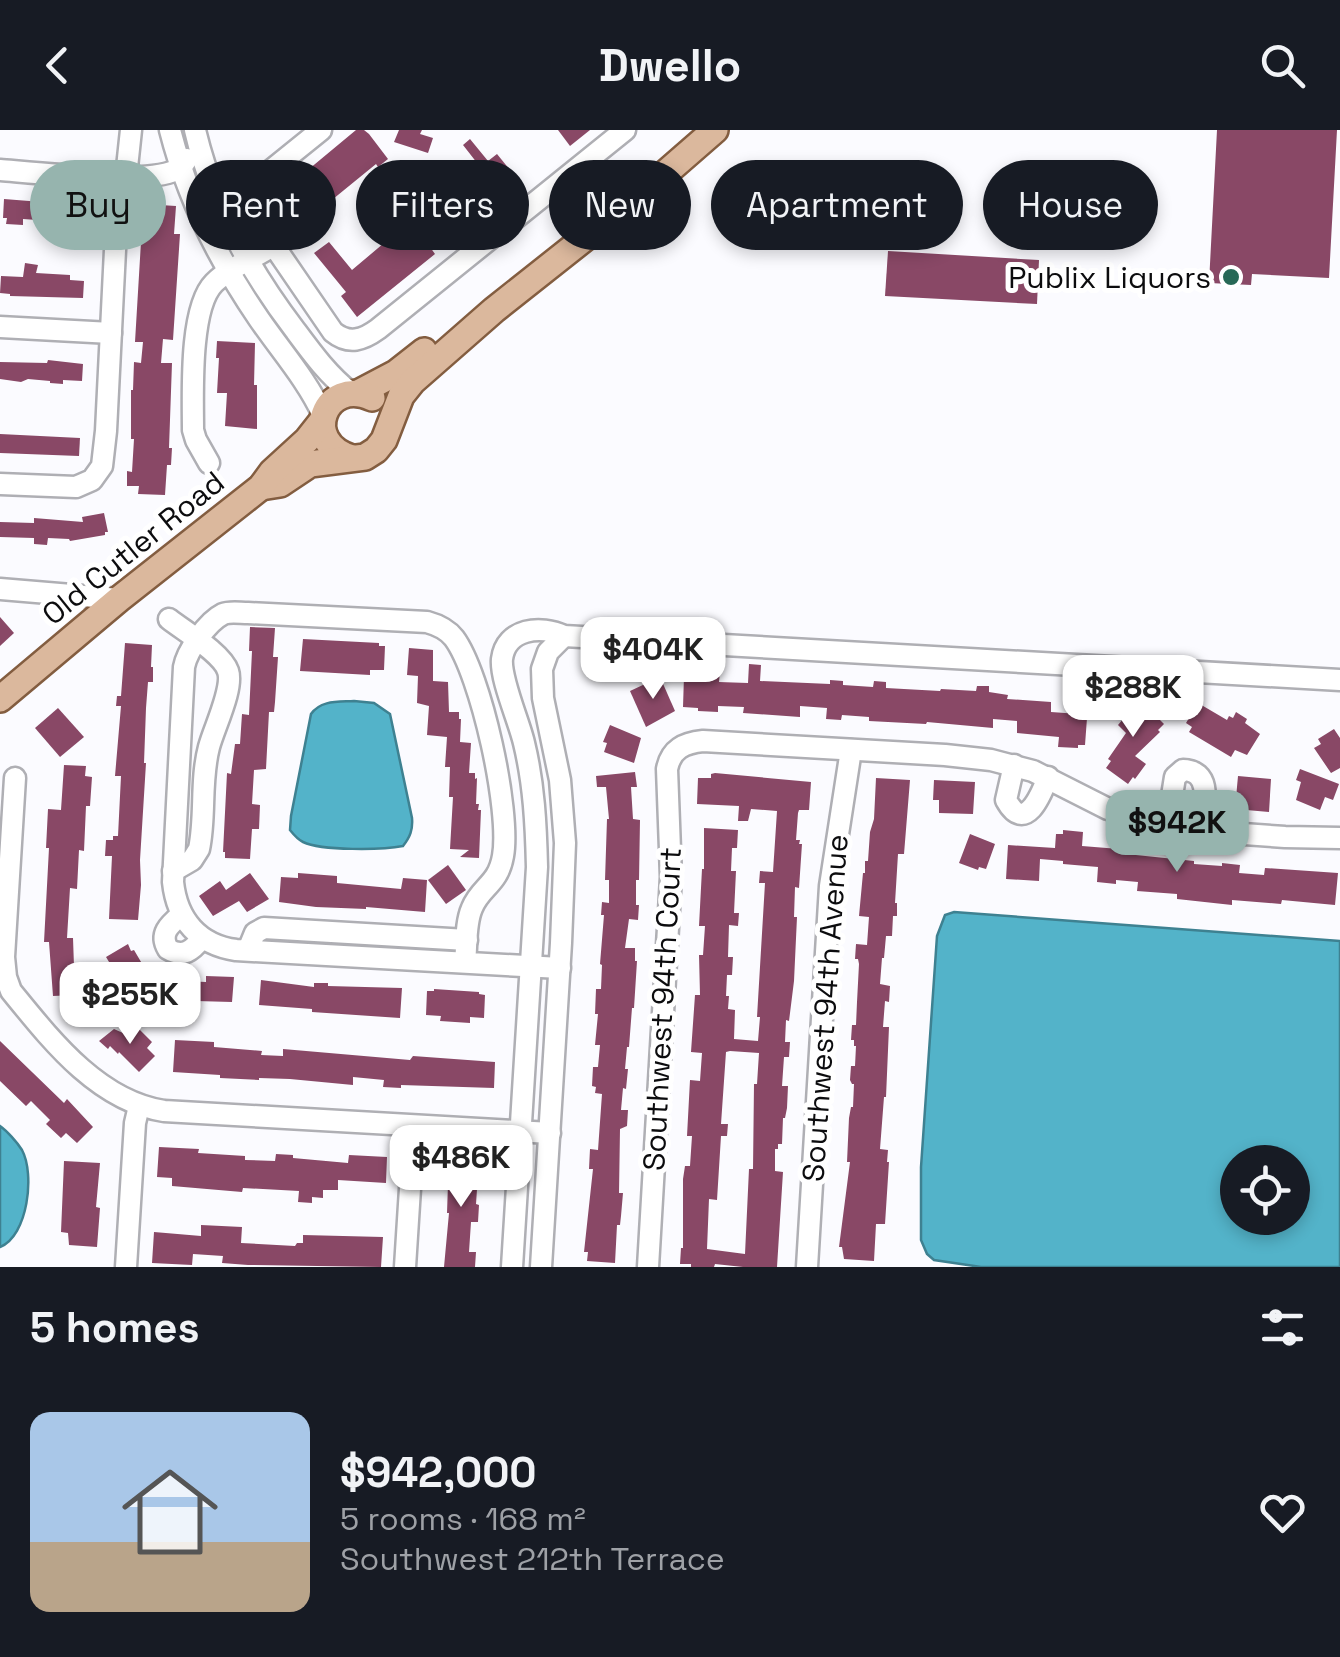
<!DOCTYPE html>
<meta charset="utf-8">
<style>
:root{--surface:#171b24;--page:#242831;--text:#f1f3f6;--muted:#9ea1a6;--line:#363941;--accent:#96b4ae}
body{margin:0;font-family:"Space Grotesk",sans-serif;background:var(--page);color:var(--text);height:100vh;display:flex;flex-direction:column;font-size:38px;white-space:nowrap}
*{box-sizing:border-box;margin:0}
p{font-size:32px;color:var(--muted)}
.icon{flex:none;width:55px;height:55px;fill:none;stroke:currentColor;stroke-width:2;stroke-linecap:round;stroke-linejoin:round}
.map{position:relative;height:1137px;overflow:hidden}
.details{display:flex;flex-direction:column;background:var(--surface);flex:1}
.details>*{flex:none}
.banner{position:absolute;left:30px;top:30px;width:1280px;height:90px;display:flex;gap:20px}
.fabs{position:absolute;left:1220px;top:1015px;display:grid;gap:20px}
.fabs a{display:grid;place-items:center;width:90px;height:90px;border-radius:50%;background:var(--surface);box-shadow:0 5px 15px #0003;font-size:50px}
.price{position:absolute;translate:-50% -85px;padding:0 22px;border-radius:20px;background:#fff;color:#222;font-size:32px;line-height:65px;filter:drop-shadow(0 2px 5px #0008)}
.price::after{content:'';position:absolute;left:50%;top:60px;width:30px;height:22px;margin-left:-15px;background:inherit;clip-path:polygon(0 0,100% 0,50% 100%)}
.price.selected{background:var(--accent);color:#111}
ul{padding:0;list-style:none}
li{display:flex;align-items:center;gap:30px;height:250px;padding:0 30px}
li+li{border-top:2px solid var(--line)}
li span{display:grid;place-items:center;flex:none;width:280px;height:200px;border-radius:20px;color:#555}
li>.icon{margin-inline-start:auto}
span .icon{width:120px;height:120px;fill:#fffc;stroke-width:1}
li b{font-size:42px}
h2{display:flex;justify-content:space-between;align-items:center;height:120px;padding:0 30px;font-size:42px}
.tag{padding:0 35px;border-radius:45px;background:var(--surface);box-shadow:0 5px 15px #0003;font-size:35px;line-height:90px}
.tag.selected{background:var(--accent);color:#111}
header{display:flex;justify-content:space-between;align-items:center;height:130px;padding:0 30px;background:var(--surface);font-size:45px;font-weight:700}
.map>svg:first-child{display:block}
.water{fill:#53b3c9;stroke:#3e8191;stroke-width:2.5;fill-rule:evenodd}
.building{fill:#894866;fill-rule:evenodd}
.lines{fill:none;stroke-linecap:round;stroke-linejoin:round}
.minor-casing{stroke:#afafb4;stroke-width:25}
.major-casing{stroke:#835d40;stroke-width:30}
.minor{stroke:#fff;stroke-width:20}
.major{stroke:#dbb89d;stroke-width:25}
.poi-dot{fill:#276856;stroke:#fff;stroke-width:4}
.labels{text-anchor:middle;dominant-baseline:central;stroke-width:10;stroke-linejoin:round;paint-order:stroke}
.poi-label{font-size:30px;fill:#0c0c0e;stroke:#fff;text-anchor:end}
.street-label{font-size:30px;fill:#0c0c0e;stroke:#fff}
</style>
<header><svg class="icon" aria-label="back" viewBox="0 0 24 24"><path d="M15 5l-7 7 7 7"/></svg>Dwello<svg class="icon" aria-label="search" viewBox="0 0 24 24"><circle cx="10" cy="10" r="6"/><path d="M15 15l6 6"/></svg></header>
<div class="map">
<svg width="1340" height="1137" viewBox="0 0 1340 1137">
<rect width="100%" height="100%" fill="#fbfbff"/>
<!-- water -->
<g class="water">
<path d="M354 571 374 573 390 584 412 688C413 700 410 707 403 716 382 720 322 721 303 712 297 709 294 705 290 700L291 686 311 584C321 570 338 572 354 571Z"/>
<path d="M954 782 1340 811V1137H981L934 1130 927 1124 921 1110V1037L937 806 945 785ZM1238 1032H1292V1088H1238Z"/>
<path d="M0 996C7 1001 17 1012 22 1020 35 1044 28 1106 0 1117Z"/>
</g>
<!-- building -->
<g class="building">
<polygon points="356,0 364,0 369,4 388,29 378,37 376,34 322,78 324,81 308,94 305,92 292,101 274,75 301,54 297,49"/>
<polygon points="399,0 422,0 420,4 433,8 428,23 394,12"/>
<polygon points="558,0 590,0 570,16"/>
<polygon points="1217,0 1337,0 1329,148 1252,144 1251,155 1209,153"/>
<polygon points="470,9 488,31 497,24 515,46 511,48 519,58 480,88 456,57 481,38 463,15"/>
<polygon points="4,69 92,76 91,94 53,94 51,91 23,89 23,95 6,94 7,88 3,88"/>
<polygon points="144,74 176,76 174,104 180,104 173,210 163,209 161,233 172,233 169,318 172,318 171,335 167,335 165,365 138,364 139,356 127,356 127,341 132,342 134,309 131,309 131,260 133,260 134,232 141,233 143,212 135,212 142,95 136,95 137,82 144,82"/>
<polygon points="422,81 443,107 430,117 435,124 357,187 341,166 346,162 314,123 329,112 352,140"/>
<polygon points="888,121 1039,130 1037,174 885,166"/>
<polygon points="25,133 38,135 36,143 70,145 70,150 84,151 83,168 10,166 10,164 0,163 1,146 23,147"/>
<polygon points="217,211 255,213 254,255 257,255 257,299 225,296 227,263 217,263 219,228 216,228"/>
<polygon points="48,230 83,234 82,251 63,250 63,254 50,253 50,251 28,249 21,252 0,249 0,232 47,233"/>
<polygon points="0,304 80,308 79,326 0,323"/>
<polygon points="104,383 108,402 105,402 105,405 70,411 69,409 48,408 47,415 34,414 34,408 0,407 0,392 34,393 34,388 83,392 82,387"/>
<polygon points="0,487 14,503 0,516"/>
<polygon points="250,497 275,498 273,527 278,527 275,572 274,582 269,582 266,639 254,640 252,674 260,675 259,699 252,699 250,729 225,728 225,722 223,722 227,643 231,644 235,614 240,614 242,584 249,585 252,521 249,521"/>
<polygon points="303,509 379,513 379,516 385,516 384,540 370,540 370,545 300,541"/>
<polygon points="125,513 152,515 151,537 153,537 153,552 148,552 146,578 144,633 146,633 140,730 141,755 138,790 109,789 112,726 105,726 106,710 113,710 113,706 118,706 121,646 115,646 121,576 116,576 117,566 121,566"/>
<polygon points="409,518 433,520 433,551 448,552 449,582 459,582 459,589 461,589 460,612 471,613 469,643 475,643 475,649 477,648 476,674 479,674 478,680 481,680 479,728 460,727 469,720 450,719 453,667 449,667 450,637 445,637 447,607 427,605 429,576 417,573 418,546 407,545"/>
<polygon points="749,534 761,535 760,551 830,554 830,550 843,551 843,555 873,557 874,551 886,552 886,558 940,561 941,559 976,561 977,556 989,556 989,562 1008,565 1007,569 1051,572 1051,582 1079,584 1079,588 1087,588 1085,615 1078,615 1078,618 1058,617 1059,607 1017,603 1017,591 993,589 993,598 927,592 926,594 869,591 869,587 842,585 841,590 826,589 827,578 800,576 800,587 743,583 744,577 718,576 718,582 698,581 698,578 683,577 684,546 707,548 708,542 720,542 719,552 748,553"/>
<polygon points="660,547 675,581 646,597 630,561"/>
<polygon points="1133,569 1138,574 1141,571 1164,594 1158,600 1160,602 1135,626 1146,634 1135,649 1133,647 1128,654 1106,638 1111,631 1108,629 1126,603 1118,595 1123,589 1118,584"/>
<polygon points="1198,573 1227,590 1229,586 1233,588 1236,582 1247,589 1245,593 1260,604 1247,625 1235,620 1231,627 1189,602 1192,597 1186,593"/>
<polygon points="58,578 84,607 60,627 35,598"/>
<polygon points="610,595 641,608 634,633 604,622 607,613 603,612"/>
<polygon points="1334,599 1340,608 1340,638 1331,643 1314,618 1321,614 1318,609"/>
<polygon points="64,635 86,636 85,646 92,647 90,676 86,676 84,721 79,720 77,759 70,758 67,808 73,808 75,865 53,866 49,812 44,812 49,718 46,718 48,679 61,680"/>
<polygon points="1300,639 1339,654 1333,670 1325,667 1320,680 1296,670 1301,652 1296,650"/>
<polygon points="635,642 637,657 631,657 633,689 640,690 639,750 636,750 636,775 639,775 638,790 629,789 625,818 635,818 635,831 637,831 634,878 632,878 629,917 627,917 625,939 628,939 626,959 623,958 621,980 628,980 627,996 620,999 619,1063 623,1063 621,1086 620,1095 617,1095 615,1133 587,1131 588,1122 584,1122 593,1039 589,1039 590,1019 598,1020 602,964 595,963 596,957 592,956 593,937 598,937 600,915 595,915 598,884 595,884 596,859 601,859 602,835 600,834 604,785 601,785 602,772 609,773 609,750 605,750 607,689 609,689 606,657 597,657 596,646"/>
<path d="M715 643 811 652 809 680H799L798 683 796 710H800L799 714H802L799 758 795 757 794 787H797L794 851 789 891 786 890 785 912H790L789 927H784L782 956H788L787 978 785 988H783L782 1014H778V1019H775V1041L783 1042 777 1137H743L715 1134 714 1137H691V1134H680L681 1118H683V1049L685 1036H690L692 1006H687L690 950 700 951 702 923 691 922 695 865H700L699 825H703L705 796H699L702 739H704V698L738 700 737 718H732L731 741H736L734 783H739L738 796 729 795 728 827H733L732 845H727L726 866H729L728 879 735 880 734 909 758 911 760 887H757L765 753H759L760 741 773 742 777 681 751 679 748 691H738L739 676 697 674 698 648H711V644ZM730 921 759 923 757 954H754L753 1039H749L745 1124 707 1119 709 1069 717 1070 721 1006H727L728 994H721L726 922Z"/>
<polygon points="1238,646 1271,649 1269,682 1235,679"/>
<polygon points="876,648 910,650 904,724 898,724 895,773 897,773 897,786 893,786 892,806 886,806 884,828 882,828 880,854 890,856 889,872 885,871 883,897 889,897 886,967 884,967 880,1019 888,1020 887,1032 889,1032 885,1094 876,1094 874,1131 844,1129 842,1117 839,1117 850,1032 847,1032 849,988 851,977 853,977 854,954 852,954 850,950 851,936 855,936 856,916 854,916 854,910 851,910 852,895 856,895 857,872 859,834 858,829 855,829 856,814 867,815 869,787 859,786 863,743 865,743 865,731 868,731 870,702 874,689"/>
<polygon points="934,650 975,652 973,684 939,683 939,670 933,670"/>
<polygon points="1063,700 1083,702 1082,716 1119,719 1119,723 1126,724 1194,731 1194,734 1222,736 1222,733 1240,735 1239,743 1264,745 1265,738 1338,743 1335,775 1282,770 1281,774 1232,770 1232,775 1177,769 1177,764 1137,761 1138,752 1116,750 1116,754 1097,752 1098,737 1063,734 1063,731 1040,729 1039,751 1006,749 1008,715 1055,718 1056,704 1063,704"/>
<polygon points="970,704 995,714 986,739 979,737 978,740 959,733"/>
<polygon points="448,735 466,760 446,774 428,750"/>
<polygon points="250,743 269,769 247,782 239,771 213,786 199,766 220,751 226,760"/>
<polygon points="298,743 337,746 337,753 401,759 403,748 427,750 425,782 366,777 366,779 316,777 279,772 281,747 298,748"/>
<polygon points="128,814 131,821 134,820 144,837 120,850 106,827"/>
<polygon points="206,846 234,847 232,872 160,870 161,850 206,852"/>
<polygon points="261,850 314,857 314,853 328,853 328,856 402,858 400,888 312,882 312,879 259,875"/>
<polygon points="434,859 479,862 479,864 485,865 484,888 470,887 470,893 440,891 441,886 426,885 427,861 434,861"/>
<polygon points="127,898 133,904 138,898 152,912 147,918 155,926 139,942 119,922 118,924 110,916 108,919 99,911 114,899 123,903"/>
<polygon points="175,910 214,912 214,917 262,921 261,925 283,926 283,919 410,930 413,926 495,932 494,958 401,955 401,958 383,957 384,950 353,947 353,955 290,949 259,948 259,950 220,948 220,945 173,942"/>
<polygon points="0,911 64,973 67,969 93,997 77,1013 66,1003 61,1008 46,994 50,990 31,971 26,976 0,951"/>
<polygon points="159,1017 199,1019 198,1023 245,1026 245,1030 275,1031 276,1024 293,1025 293,1028 348,1033 349,1025 387,1027 386,1053 338,1050 338,1060 323,1060 323,1068 312,1067 312,1073 298,1072 299,1061 243,1058 242,1062 172,1056 172,1048 157,1047"/>
<polygon points="449,1025 478,1027 479,1030 476,1074 479,1075 478,1092 471,1092 469,1122 476,1122 475,1137 444,1137 449,1083 447,1083"/>
<polygon points="64,1031 100,1033 96,1077 100,1078 97,1117 69,1115 68,1103 61,1102"/>
<polygon points="201,1095 242,1097 241,1113 295,1116 297,1113 303,1113 303,1105 383,1107 381,1137 248,1135 222,1133 223,1126 193,1124 192,1135 152,1133 154,1102 201,1106"/>
</g>
<g class="lines">
<defs>
<g id="minor">
<path d="M170 0C187 67 220 132 259 189 281 221 307 250 323 285"/>
<path d="M195 0C212 73 250 141 295 200 312 223 328 245 351 263"/>
<path d="M321 0 254 54 248 66V78L333 202C349 215 363 210 378 199L625 0"/>
<path d="M0 40C37 43 147 55 176 40 182 37 183 35 187 29"/>
<polyline points="0,197 111,203"/>
<path d="M209 333 196 310 193 300C193 265 189 178 214 153 230 137 255 128 274 115"/>
<polyline points="0,354 76,357 92,350 102,336 106,301 116,100 126,47 131,0"/>
<polyline points="0,459 119,469"/>
<path d="M169 489C184 501 222 523 228 541 234 558 214 598 209 617 200 651 206 686 199 719L192 730 173 741"/>
<path d="M1014 635 1006 670C1025 705 1041 665 1048 647"/>
<path d="M15 648 4 827 6 847 11 861C51 910 98 971 164 981L550 1003"/>
<path d="M1167 697 1175 647 1183 640C1215 641 1203 679 1201 701"/>
<path d="M181 785C169 795 159 804 168 819 183 828 192 821 202 808"/>
<polyline points="248,820 255,803 264,798 467,810"/>
<path d="M465 832C467 815 465 794 472 778 481 756 498 755 503 726 511 681 481 544 454 508 447 499 438 495 427 492L248 483C240 483 230 481 223 484 207 492 187 521 184 537L173 752C177 790 199 815 236 820L560 838"/>
<polyline points="126,1137 135,993 139,976"/>
<polyline points="405,1137 414,996"/>
<path d="M512 1137 537 737C536 695 534 654 524 613 519 591 500 549 502 529 506 498 541 495 564 506L1340 550"/>
<polyline points="541,1137 561,813 565,713 560,650 543,568 542,539 548,522 564,506"/>
<path d="M648 1137 671 747 667 639C671 619 684 613 703 611L945 625 991 630 1033 641 1108 679 1156 695 1201 701 1285 707 1340 708"/>
<polyline points="807,1137 830,756 851,620"/>
</g>
<g id="major">
<polyline points="358,263 396,243 424,221"/>
<path d="M352 328C299 312 325 246 372 268"/>
<polyline points="261,357 280,354 310,334 365,327 376,320 384,310 401,266 413,251 494,180 653,54 715,0"/>
<polyline points="0,569 119,469 261,357 272,342 307,310 322,291"/>
</g>
</defs>
<!-- minor casing -->
<use href="#minor" class="minor-casing"/>
<!-- major casing -->
<use href="#major" class="major-casing"/>
<!-- minor -->
<use href="#minor" class="minor"/>
<!-- major -->
<use href="#major" class="major"/>
</g>
<!-- markers -->
<circle class="poi-dot" cx="1231" cy="147" r="10"/>
<g class="labels">
<!-- poi labels -->
<g class="poi-label">
<text x="1211" y="147">Publix Liquors</text>
</g>
<!-- street labels -->
<g class="street-label">
<text transform="translate(133 418) rotate(-39)">Old Cutler Road</text>
<text transform="translate(825 878) rotate(-86)">Southwest 94th Avenue</text>
<text transform="translate(662 879) rotate(-87)">Southwest 94th Court</text>
</g>
</g>
</svg>
<div class="fabs">
<a><svg class="icon" aria-label="locate" viewBox="0 0 24 24"><circle cx="12" cy="12" r="6"/><path d="M12 2v4M12 18v4M2 12h4M18 12h4"/></svg></a>
</div>
<b class="price" style="left:653px;top:572px">$404K</b>
<b class="price" style="left:1133px;top:610px">$288K</b>
<b class="price selected" style="left:1177px;top:745px">$942K</b>
<b class="price" style="left:130px;top:917px">$255K</b>
<b class="price" style="left:461px;top:1080px">$486K</b>
<div class="banner">
<a class="tag selected">Buy</a>
<a class="tag">Rent</a>
<a class="tag">Filters</a>
<a class="tag">New</a>
<a class="tag">Apartment</a>
<a class="tag">House</a>
</div>
</div>
<section class="details">
<h2>5 homes<svg class="icon" aria-label="filters" viewBox="0 0 24 24"><path d="M4 7h16M4 17h16"/><circle cx="9" cy="7" r="2"/><circle cx="15" cy="17" r="2"/></svg></h2>
<ul>
<li><span style="background:linear-gradient(#a9c7e8 65%,#b9a48a 0)"><svg class="icon" aria-label="home" viewBox="0 0 24 24"><path d="M3 11l9-7 9 7M6 9v11h12V9"/></svg></span><div><b>$942,000</b><p>5 rooms · 168 m²</p><p>Southwest 212th Terrace</p></div><svg class="icon" aria-label="heart" viewBox="0 0 24 24"><path d="M12 20l-8-8c-3-5 5-10 8-4 3-6 11-1 8 4z"/></svg></li>
</ul>
</section>
